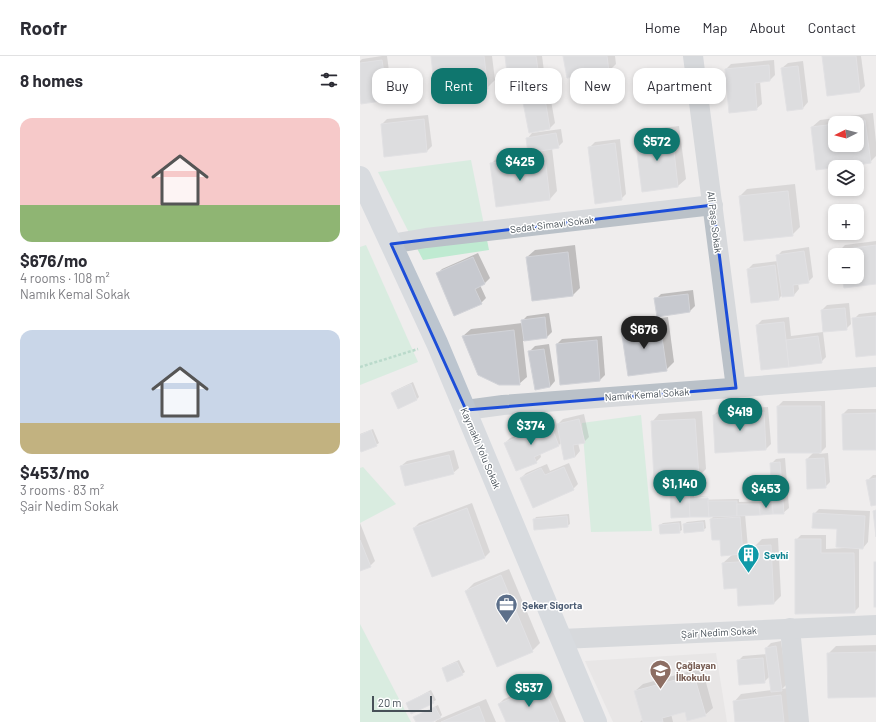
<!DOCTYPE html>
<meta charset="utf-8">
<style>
:root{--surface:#fff;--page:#f7f7f7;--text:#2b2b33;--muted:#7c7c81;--line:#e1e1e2;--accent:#0f766e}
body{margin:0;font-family:Barlow,sans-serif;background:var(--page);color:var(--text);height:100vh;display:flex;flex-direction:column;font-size:15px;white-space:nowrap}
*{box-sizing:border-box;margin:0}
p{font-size:13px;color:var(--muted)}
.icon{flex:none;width:22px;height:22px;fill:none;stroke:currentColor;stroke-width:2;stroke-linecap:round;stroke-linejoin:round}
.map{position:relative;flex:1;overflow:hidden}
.details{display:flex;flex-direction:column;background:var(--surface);width:360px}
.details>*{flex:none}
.hud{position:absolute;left:12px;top:12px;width:380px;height:36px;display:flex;gap:8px}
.needle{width:26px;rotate:264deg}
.tools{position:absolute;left:468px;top:60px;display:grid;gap:8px}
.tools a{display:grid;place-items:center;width:36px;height:36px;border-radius:8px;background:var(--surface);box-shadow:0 2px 6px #0003;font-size:20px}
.scale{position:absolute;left:12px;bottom:10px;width:60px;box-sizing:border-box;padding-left:4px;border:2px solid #475058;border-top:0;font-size:11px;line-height:14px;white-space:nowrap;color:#475058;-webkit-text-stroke:3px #fff;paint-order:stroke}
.price{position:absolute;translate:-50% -34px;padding:0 9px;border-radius:14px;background:var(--accent);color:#fff;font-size:13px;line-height:26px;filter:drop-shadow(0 1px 2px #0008)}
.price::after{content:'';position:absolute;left:50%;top:24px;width:12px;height:9px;margin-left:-6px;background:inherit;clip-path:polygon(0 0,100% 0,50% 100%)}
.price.on{background:#222;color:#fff}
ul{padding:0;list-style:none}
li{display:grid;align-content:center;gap:8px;height:212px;padding:0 20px}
li span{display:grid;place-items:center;height:124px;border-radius:12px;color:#555}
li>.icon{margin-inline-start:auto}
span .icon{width:72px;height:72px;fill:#fffc;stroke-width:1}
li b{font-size:17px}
h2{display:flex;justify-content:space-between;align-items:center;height:48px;padding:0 20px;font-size:17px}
.chip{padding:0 14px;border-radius:12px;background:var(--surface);box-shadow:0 2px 6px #0003;font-size:14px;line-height:36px}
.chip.on{background:var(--accent);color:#fff}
header{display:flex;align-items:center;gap:24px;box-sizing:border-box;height:56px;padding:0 20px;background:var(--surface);border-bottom:1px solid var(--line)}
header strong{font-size:19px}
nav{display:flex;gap:22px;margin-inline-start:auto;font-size:14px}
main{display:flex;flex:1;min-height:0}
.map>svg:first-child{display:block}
.education{fill:#e0dede}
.green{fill:#bfead1}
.shadow{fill:#0003;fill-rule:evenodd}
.building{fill:#c7c9cf;stroke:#d2d3d8}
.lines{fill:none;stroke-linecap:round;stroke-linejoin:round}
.path{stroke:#7bc4a2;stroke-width:2.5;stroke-dasharray:3 2;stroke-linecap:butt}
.street{stroke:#bac1c8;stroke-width:20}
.secondary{stroke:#bcc5cf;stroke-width:22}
.marked{fill:none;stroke:#1d4ed8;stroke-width:3;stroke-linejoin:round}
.labels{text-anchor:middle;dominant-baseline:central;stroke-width:3;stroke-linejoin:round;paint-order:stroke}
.street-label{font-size:10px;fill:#475058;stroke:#fff}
.culture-label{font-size:10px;font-weight:bold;fill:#0d838f;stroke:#fff;text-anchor:start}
.service-label{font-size:10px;font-weight:bold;fill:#4e5e75;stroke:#fff;text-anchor:start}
.education-label{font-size:10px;font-weight:bold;fill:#785e54;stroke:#fff;text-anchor:start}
</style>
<header>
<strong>Roofr</strong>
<nav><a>Home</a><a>Map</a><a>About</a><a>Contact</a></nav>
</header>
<main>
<section class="details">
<h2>8 homes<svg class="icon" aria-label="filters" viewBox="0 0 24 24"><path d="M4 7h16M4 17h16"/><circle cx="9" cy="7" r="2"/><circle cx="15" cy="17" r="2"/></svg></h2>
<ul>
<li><span style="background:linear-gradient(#f6c9c9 70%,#8fb573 0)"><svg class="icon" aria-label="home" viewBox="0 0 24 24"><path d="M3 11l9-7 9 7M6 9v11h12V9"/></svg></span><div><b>$676/mo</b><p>4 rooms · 108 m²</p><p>Namık Kemal Sokak</p></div></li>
<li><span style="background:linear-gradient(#c9d6e8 75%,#c2b280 0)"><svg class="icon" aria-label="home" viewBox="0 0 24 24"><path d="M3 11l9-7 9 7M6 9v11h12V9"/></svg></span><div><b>$453/mo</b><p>3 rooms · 83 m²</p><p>Şair Nedim Sokak</p></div></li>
</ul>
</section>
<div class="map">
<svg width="516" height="666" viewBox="0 0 516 666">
<rect width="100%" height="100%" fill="#efeded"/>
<!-- education -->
<polygon class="education" points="356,597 367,666 253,666 225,605"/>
<!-- green -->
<g class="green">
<polygon points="111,104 129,194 63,204 18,116"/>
<polygon points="6,189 58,306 0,329 0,191"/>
<polygon points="281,359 292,475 231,476 222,367"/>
<polygon points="3,411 36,448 0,467 0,412"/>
<polygon points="0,568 51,666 0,666"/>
</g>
<!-- shadow -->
<g class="shadow">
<polygon points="22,0 27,0 32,38 27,43 0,31 0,5 2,3"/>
<polygon points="72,0 132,0 135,24 127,32"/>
<polygon points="146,0 182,0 184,15 179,20"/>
<polygon points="204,0 255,0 256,8 249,15"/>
<polygon points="463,0 501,0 505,30 500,35"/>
<polygon points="414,4 415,19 410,24 400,25 402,48 396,53 370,56 366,13 371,8"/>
<polygon points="443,5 448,46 443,52 422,12 428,7"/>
<polygon points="194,20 196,33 193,35 179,37 180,41 190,39 195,67 190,72 161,31 167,26 178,24 180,22"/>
<path d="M513 57 516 86V100L510 106 457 113 452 71 460 64ZM475 67H497V89H475Z"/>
<polygon points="68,59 72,90 67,95 22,68 27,63"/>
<polygon points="319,70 326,123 318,130 282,135 276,82 283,74"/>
<polygon points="201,73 203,86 198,91 192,92 197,135 190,143 131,108 139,100 169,96 167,83 172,77"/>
<polygon points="260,83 266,138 261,143 230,91 235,86"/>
<polygon points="435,128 440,171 432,179 380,140 387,133"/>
<polygon points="516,185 516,227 483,221 497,221 497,199 481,199 480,194 485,189"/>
<polygon points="215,189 220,232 213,239 172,244 167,201 175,194"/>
<polygon points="449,191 453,221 448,226 438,227 439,233 434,239 421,240 419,243 392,246 388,213 393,208 418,205 417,200 422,195"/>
<polygon points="118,197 130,222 125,227 120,229 126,242 121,247 77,218 82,213"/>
<polygon points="333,234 335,250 330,255 296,243 301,238"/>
<polygon points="489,247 491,268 486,273 462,254 467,249"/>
<polygon points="516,256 516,298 494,263 499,258"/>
<polygon points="189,257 192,276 187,281 163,285 167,321 159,328 103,280 111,273 162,267 162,265 167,260"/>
<polygon points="308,261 314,306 306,314 262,273 270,266"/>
<polygon points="429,261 431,280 463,276 466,301 461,306 397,269 402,264"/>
<polygon points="242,280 245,319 240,324 201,327 197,288 202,283"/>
<polygon points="189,288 195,325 190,331 170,295 175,290"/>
<polygon points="53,326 59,341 57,343 38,352 32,337 34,335"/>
<polygon points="423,345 465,345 466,391 459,398 468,397 470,426 465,431 447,403 454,396 418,350"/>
<polygon points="408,351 411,388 406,393 354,359 359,354"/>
<polygon points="488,353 516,353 516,393 483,358"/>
<polygon points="342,355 346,413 339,420 292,366 299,358"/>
<polygon points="224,358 229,381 224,386 218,387 220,395 215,401 202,386 199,389 180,397 181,401 176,406 145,387 150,382 195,363 197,369 203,363"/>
<polygon points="13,373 19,387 16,389 0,391 0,378"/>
<polygon points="94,394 99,412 93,417 41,410 47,405"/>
<polygon points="425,402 429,452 423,457 385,458 388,492 381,499 395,498 394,491 402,483 418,482 421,540 414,547 378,531 363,507 373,498 361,483 351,463 355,459 311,436 316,431 334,430 334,441 350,440 334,442 334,444 379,443 379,446 413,445 411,408 416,403"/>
<polygon points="209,407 218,428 213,433 161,422 166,417 187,408 190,415"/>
<polygon points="513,419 516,419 516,448 508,424"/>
<polygon points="112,447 130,496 125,501 72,520 54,472 59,467"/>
<polygon points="459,453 510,455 508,486 503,492 499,491 499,551 494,556 436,484 441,479 466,479 466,493 484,492 478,472 454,458"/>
<polygon points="209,458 210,468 207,470 174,464 176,461"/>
<polygon points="345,464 346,472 343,474 324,468 327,466"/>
<polygon points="321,465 322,474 319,476 300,469 303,467"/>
<polygon points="0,467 15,505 10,510 0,514"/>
<polygon points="149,513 180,587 172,595 106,535 114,527"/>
<polygon points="421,585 427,628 422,633 428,632 432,666 376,666 374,646 381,638 412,634 410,620 404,626 378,605 383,600 407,598 406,592 411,587"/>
<polygon points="516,589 516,640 468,598 476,590"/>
<polygon points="99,604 105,616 102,618 83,613 86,610"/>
<polygon points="342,612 353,652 345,659 325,655 311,658 313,666 280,666 283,663 275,635 283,628"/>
<polygon points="188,624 206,666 147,666 139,648 144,643"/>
<polygon points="71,634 76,644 73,646 47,647"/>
<polygon points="126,643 136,666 75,666 79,662 70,666 57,666 55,661 78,649 82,659 77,664"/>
</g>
<!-- building -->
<g class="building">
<polygon points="71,0 124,0 128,33 75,38"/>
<polygon points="145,0 176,0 179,21 148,25"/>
<polygon points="203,0 247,0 249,16 207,22"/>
<polygon points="462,0 496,0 500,36 467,40"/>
<polygon points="22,4 28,44 1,48 0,38 0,7"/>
<polygon points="409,9 410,25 395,27 397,54 369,57 365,13"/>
<polygon points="438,10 443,53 427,55 421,12"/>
<polygon points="192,21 194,36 179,38 177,24"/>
<polygon points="172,28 175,45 185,43 190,73 169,77 160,31"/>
<polygon points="64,63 67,96 24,101 21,68"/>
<polygon points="505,64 511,107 456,114 451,71 475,68 475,89 497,89 497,67 482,67"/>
<polygon points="196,77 199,92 168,97 166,82"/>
<polygon points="312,77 318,131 282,136 275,81"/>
<polygon points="255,87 262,144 235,148 228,91"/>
<polygon points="185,101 190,144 136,151 130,107"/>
<polygon points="428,135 433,180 384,185 379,140"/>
<polygon points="516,189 516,228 484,232 482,221 497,221 497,199 480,199 479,194"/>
<polygon points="444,195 449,227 433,229 434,240 422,241 416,199"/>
<polygon points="208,196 213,240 172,245 166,201"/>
<polygon points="113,201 125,228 115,233 122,248 94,260 76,217"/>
<polygon points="415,209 419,244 391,247 387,213"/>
<polygon points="328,238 330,256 297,261 294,242"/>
<polygon points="485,252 487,274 463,276 461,254"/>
<polygon points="516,260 516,299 496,301 492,262"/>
<polygon points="185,261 187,282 164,285 161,264"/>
<polygon points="424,266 429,311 401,314 396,269"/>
<polygon points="300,268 307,315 268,320 261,273"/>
<polygon points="154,274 160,329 139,329 118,319 102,280"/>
<polygon points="458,280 462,307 429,311 426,284"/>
<polygon points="237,284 240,325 200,329 196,288"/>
<polygon points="184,293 190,331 175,334 168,295"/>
<polygon points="51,328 57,344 38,353 31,337"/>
<polygon points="417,350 461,350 461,397 418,397"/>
<polygon points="404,356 406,394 355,397 353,359"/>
<polygon points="516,357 516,394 483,394 482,358"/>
<polygon points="219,363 225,387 213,389 215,401 204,404 197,368"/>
<polygon points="335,363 339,421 294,424 291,365"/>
<polygon points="190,367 199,390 174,401 177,407 156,415 144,387"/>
<polygon points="11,374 17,390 1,396 0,393 0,379"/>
<polygon points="89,399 94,418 45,430 40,410"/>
<polygon points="464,402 466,432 447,433 446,403"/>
<polygon points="420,406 424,458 413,458 410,407"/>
<polygon points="204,411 214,434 173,452 160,422 181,412 185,419"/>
<polygon points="516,422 516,449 511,450 506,424"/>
<polygon points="329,435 330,461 311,462 310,436"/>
<polygon points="348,442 349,461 330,461 329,443"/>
<polygon points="348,445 377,445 377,460 349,461"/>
<polygon points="412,447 413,458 400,459 399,448"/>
<polygon points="377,448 399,448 400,459 377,460"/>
<polygon points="107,452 125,502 72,521 53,472"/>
<polygon points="516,454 516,481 513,455"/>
<polygon points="453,457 505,460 503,493 476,491 477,473 452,472"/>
<polygon points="207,460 208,471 174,474 173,463"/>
<polygon points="380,461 383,498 361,500 360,484 352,484 350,463"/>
<polygon points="343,466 344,475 324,477 323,468"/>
<polygon points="319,467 320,477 300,478 299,469"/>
<polygon points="435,483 461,483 461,497 494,497 495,557 435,558"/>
<polygon points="0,484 11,511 0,515"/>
<polygon points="411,489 414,548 378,550 377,532 364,533 362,507 394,505 393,490"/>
<rect x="514" y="506" width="2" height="45"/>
<polygon points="141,519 173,596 137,611 105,535"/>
<polygon points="416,590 422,635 411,636 405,592"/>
<polygon points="516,596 516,641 468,642 467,597"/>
<polygon points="403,602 405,627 379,629 377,604"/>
<polygon points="97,606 103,619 87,626 82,612"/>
<polygon points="334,619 346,660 327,665 325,656 302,662 303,666 283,666 274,635"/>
<polygon points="183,629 199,666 146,666 138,648"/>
<polygon points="69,636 74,647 51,658 46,647"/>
<polygon points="421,639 424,666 375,666 373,645"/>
<polygon points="119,650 125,666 81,666"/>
<polygon points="75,651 81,662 72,666 56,666 53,661"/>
</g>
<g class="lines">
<!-- path -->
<polyline class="path" points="0,311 58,293"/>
<!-- street -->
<g class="street">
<polyline points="333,0 376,332"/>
<polyline points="31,188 66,182 353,149"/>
<polyline points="106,354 143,349 516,321"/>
<polyline points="430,572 439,666"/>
<polyline points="201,583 516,569"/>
</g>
<!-- secondary -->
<polyline class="secondary" points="0,121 77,287 236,666"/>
</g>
<!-- marked area -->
<path d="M0 0H516V666H0ZM353 149 376 332 106 354 31 188Z" fill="#efeded" fill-opacity=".55" fill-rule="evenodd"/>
<path class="marked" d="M353 149 376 332 106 354 31 188Z"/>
<!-- icons -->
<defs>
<symbol id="building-pin" viewBox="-11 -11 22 30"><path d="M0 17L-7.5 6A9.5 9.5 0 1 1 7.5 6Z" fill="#0f9aa8" stroke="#fff"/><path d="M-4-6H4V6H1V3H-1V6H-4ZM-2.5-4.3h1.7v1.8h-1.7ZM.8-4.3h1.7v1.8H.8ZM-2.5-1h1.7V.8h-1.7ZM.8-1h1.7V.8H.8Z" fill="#fff"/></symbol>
<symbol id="office-pin" viewBox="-11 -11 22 30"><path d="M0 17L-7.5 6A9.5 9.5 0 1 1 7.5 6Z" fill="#5c6f8a" stroke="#fff"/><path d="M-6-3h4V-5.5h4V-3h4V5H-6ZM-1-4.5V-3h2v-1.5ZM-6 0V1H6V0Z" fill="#fff"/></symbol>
<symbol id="school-pin" viewBox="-11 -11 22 30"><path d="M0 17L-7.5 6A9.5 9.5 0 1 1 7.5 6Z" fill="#8d6e63" stroke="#fff"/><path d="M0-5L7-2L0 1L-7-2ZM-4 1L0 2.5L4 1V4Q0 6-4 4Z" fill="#fff"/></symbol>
</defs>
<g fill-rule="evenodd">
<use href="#building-pin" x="376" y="486" width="25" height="34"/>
<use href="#office-pin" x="134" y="536" width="25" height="34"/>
<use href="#school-pin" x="288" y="602" width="25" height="34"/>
</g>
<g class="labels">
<!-- street labels -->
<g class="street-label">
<text transform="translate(355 166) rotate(83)">Ali Paşa Sokak</text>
<text transform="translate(192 168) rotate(-7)">Sedat Simavi Sokak</text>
<text transform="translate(287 338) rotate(-4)">Namık Kemal Sokak</text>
<text transform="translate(121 392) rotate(67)">Kaymaklı Yolu Sokak</text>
<text transform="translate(359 576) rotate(-3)">Şair Nedim Sokak</text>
</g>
<!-- culture labels -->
<g class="culture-label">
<text x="404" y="499">Sevhí</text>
</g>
<!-- service labels -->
<g class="service-label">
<text x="162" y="549">Şeker Sigorta</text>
</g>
<!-- education labels -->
<g class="education-label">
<text x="316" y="609">Çağlayan<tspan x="316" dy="12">İlkokulu</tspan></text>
</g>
</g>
</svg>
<div class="tools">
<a><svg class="needle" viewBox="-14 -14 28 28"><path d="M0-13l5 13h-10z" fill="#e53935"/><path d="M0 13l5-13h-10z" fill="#7c7c81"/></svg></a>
<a><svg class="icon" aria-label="layers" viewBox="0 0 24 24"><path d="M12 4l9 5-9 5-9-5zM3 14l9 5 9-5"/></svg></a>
<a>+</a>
<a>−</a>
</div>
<div class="scale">20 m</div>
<b class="price" style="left:297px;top:106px">$572</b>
<b class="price" style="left:160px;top:126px">$425</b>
<b class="price on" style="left:284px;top:294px">$676</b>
<b class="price" style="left:380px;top:376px">$419</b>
<b class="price" style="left:171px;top:390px">$374</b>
<b class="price" style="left:320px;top:448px">$1,140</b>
<b class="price" style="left:406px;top:453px">$453</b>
<b class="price" style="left:169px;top:652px">$537</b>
<div class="hud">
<a class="chip">Buy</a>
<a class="chip on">Rent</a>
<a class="chip">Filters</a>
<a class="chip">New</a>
<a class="chip">Apartment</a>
</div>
</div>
</main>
